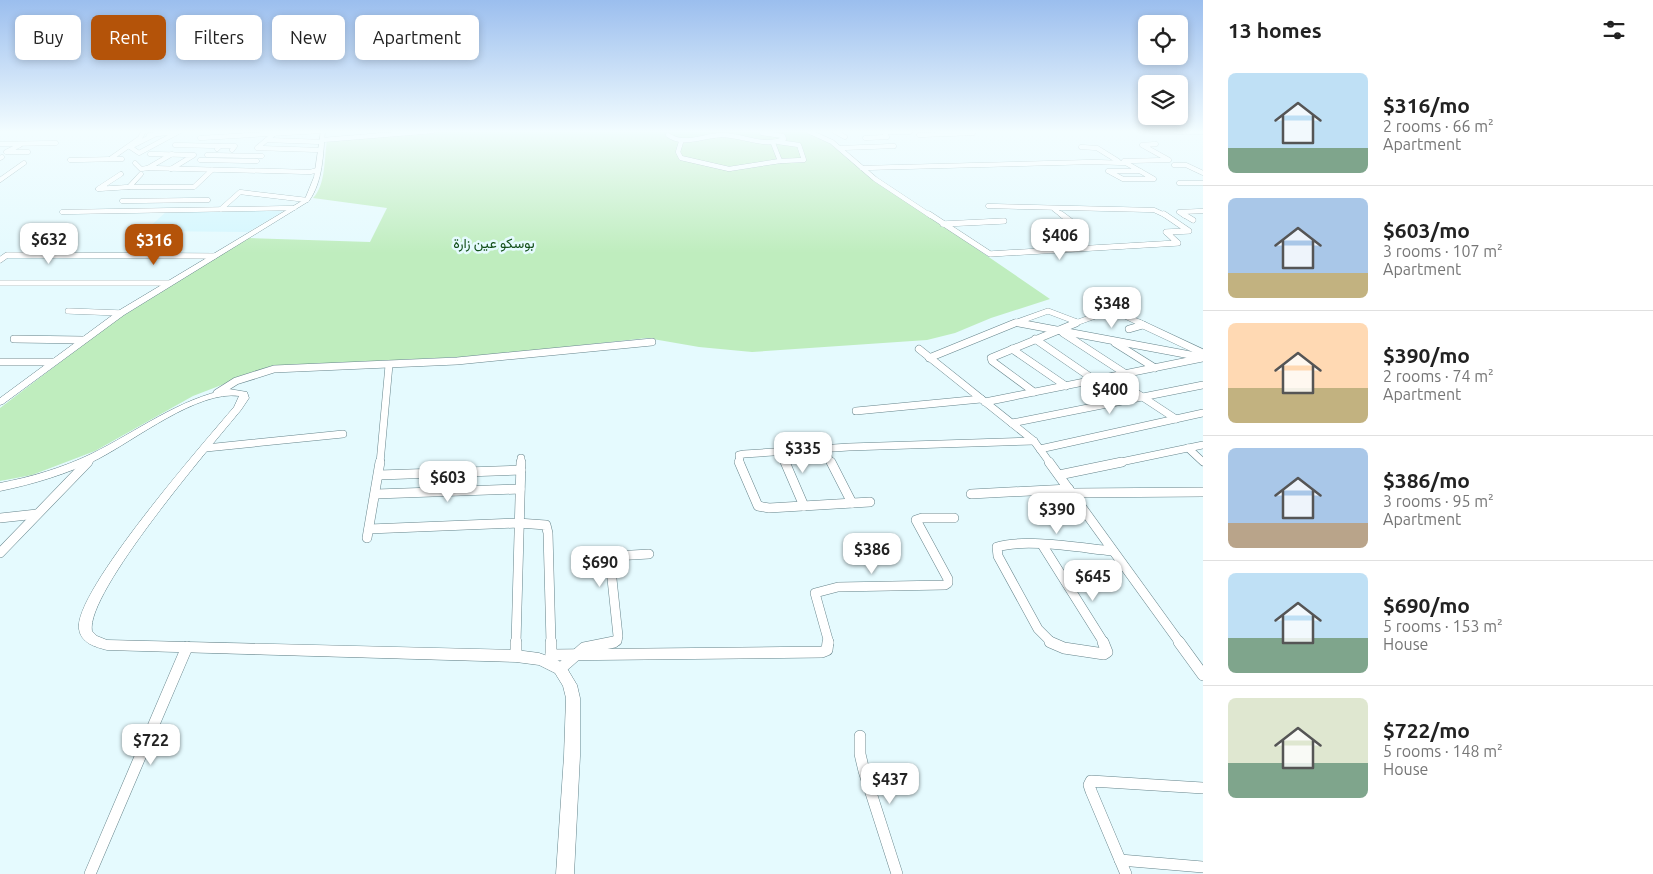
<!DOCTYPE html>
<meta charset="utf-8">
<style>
:root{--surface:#fff;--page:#f6f6f6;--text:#222;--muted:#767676;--line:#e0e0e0;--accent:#b45309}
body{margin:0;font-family:Ubuntu,Vazirmatn,sans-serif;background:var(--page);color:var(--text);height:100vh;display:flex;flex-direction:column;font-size:19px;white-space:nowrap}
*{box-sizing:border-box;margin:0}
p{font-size:16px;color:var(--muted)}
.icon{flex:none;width:28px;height:28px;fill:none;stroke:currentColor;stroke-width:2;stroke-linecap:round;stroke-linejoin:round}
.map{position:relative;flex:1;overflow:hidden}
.drawer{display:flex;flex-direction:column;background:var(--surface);width:450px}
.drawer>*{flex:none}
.banner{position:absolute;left:15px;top:15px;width:475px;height:45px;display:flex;gap:10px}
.tools{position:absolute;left:1138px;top:15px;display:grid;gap:10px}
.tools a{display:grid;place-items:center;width:50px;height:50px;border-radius:8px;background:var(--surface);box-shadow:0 2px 8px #0003;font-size:25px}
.price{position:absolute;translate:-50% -42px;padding:0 11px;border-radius:10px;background:#fff;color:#222;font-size:16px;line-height:32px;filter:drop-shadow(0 1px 2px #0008)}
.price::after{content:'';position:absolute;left:50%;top:30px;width:15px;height:11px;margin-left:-8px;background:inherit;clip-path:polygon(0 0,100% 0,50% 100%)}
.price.selected{background:var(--accent);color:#fff}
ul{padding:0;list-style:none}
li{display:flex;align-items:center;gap:15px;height:125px;padding:0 25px}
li+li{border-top:1px solid var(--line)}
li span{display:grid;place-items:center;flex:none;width:140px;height:100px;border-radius:8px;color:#555}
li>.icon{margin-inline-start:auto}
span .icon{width:60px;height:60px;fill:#fffc;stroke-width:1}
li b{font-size:21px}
h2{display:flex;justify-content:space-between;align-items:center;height:60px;padding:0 25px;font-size:21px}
.pill{padding:0 18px;border-radius:8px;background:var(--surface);box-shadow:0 2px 8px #0003;font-size:18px;line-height:45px}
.pill.selected{background:var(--accent);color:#fff}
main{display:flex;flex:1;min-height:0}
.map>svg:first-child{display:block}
.built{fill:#d3f6fe}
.green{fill:#bfedbe}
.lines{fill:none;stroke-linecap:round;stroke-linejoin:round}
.minor-far4-casing{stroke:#65848b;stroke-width:5}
.minor-far3-casing{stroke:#65848b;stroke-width:6}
.minor-far2-casing{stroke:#65848b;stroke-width:8}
.minor-far1-casing{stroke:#65848b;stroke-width:10}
.minor-casing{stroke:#65848b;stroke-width:12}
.major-casing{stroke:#65848b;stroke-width:1}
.minor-far4{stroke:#fff;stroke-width:4.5}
.minor-far3{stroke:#fff;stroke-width:5.5}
.minor-far2{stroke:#fff;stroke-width:7}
.minor-far1{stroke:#fff;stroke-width:9}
.minor{stroke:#fff;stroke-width:11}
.major{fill:#fff;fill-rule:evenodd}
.labels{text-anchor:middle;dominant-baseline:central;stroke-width:5;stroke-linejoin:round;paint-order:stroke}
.far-park-label{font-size:14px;fill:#134f19;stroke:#e5fafe}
</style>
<main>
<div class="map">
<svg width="1203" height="874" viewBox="0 0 1203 874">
<rect width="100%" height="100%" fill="#e5fafe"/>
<!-- built -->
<polygon class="built" points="287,209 248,232 145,231 167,211"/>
<!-- green -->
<path class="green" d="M428 131H807L836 145 869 175 1050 299 991 318 955 333 927 340 752 352 699 347 647 338 482 356 271 366 193 396 95 451 32 475 0 481V408L113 322 248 238 370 242 387 208 313 198C326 185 324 158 327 141Z"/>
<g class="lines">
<defs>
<g id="minor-far4">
<polyline points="808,131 832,142 875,179 931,216"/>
<polyline points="834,131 845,137"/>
<polyline points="1153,132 1203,132"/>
<polyline points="275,133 257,148 320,150"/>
<polyline points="149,135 175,132"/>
<polyline points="154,135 130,147 139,153 180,131"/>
<path d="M668 135C684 147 704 135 722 135 743 135 763 148 784 139L783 136 762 133"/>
<polyline points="919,135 973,133 971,131"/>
<polyline points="200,138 320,131"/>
<polyline points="865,138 887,137 884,132 910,132"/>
<polyline points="267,140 322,142"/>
<polyline points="322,140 433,131"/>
<polyline points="681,142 678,152 681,158 729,169 780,161 804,160 799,145 778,142"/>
<polyline points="773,143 780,161"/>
<polyline points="0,144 56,143"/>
<polyline points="20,145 6,152 28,152"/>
<polyline points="175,145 220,146 217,149"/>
<polyline points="219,146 235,146 232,150"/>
<polyline points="1081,147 1097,148 1118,161"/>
<polyline points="840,148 894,146"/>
<polyline points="150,154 194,155 171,169"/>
<polyline points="172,154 148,168 310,172 318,170"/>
<polyline points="207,155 262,156"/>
<polyline points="0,158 2,157"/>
<polyline points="110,159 140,138 144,131"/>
<polyline points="70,160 122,159"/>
<polyline points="200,160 257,161"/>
<polyline points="1124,161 1169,160 1142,145 1156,144"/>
<polyline points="135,163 141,169 148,168"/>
<polyline points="1174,165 1186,165 1203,173"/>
<polyline points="862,168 1093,162 1126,163 1140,171 1108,171"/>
<polyline points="1110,172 1123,179 1154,179 1140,171"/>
<polyline points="121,174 98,189 129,187 141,174"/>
<polyline points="0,180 24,163"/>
<polyline points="1179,183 1203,183"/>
<polyline points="129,187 194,187 212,170"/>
<polyline points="122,201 208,200"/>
<polyline points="988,206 1154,210 1167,216"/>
<polyline points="221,209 240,192 307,200"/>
<polyline points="1054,209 1063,216"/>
<polyline points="62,212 294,208"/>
<polyline points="1185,216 1179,212 1203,211"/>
</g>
<g id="minor-far3">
<polyline points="929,214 990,254 1178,243 1166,232 1189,231 1164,214"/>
<polyline points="1061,214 1080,228"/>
<polyline points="1183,214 1193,220"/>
<polyline points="943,224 1004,221"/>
<polyline points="0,260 7,255 214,256"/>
<polyline points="0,283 168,283"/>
<polyline points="68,311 121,313"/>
<polyline points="1016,322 1025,324"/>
<polyline points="1012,324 1048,311 1077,322"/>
<polyline points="1073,324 1109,311 1115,311 1142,324"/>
</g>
<g id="minor-far2">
<polyline points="1019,323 1201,357"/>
<polyline points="1139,323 1203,353"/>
<polyline points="1129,329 1143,325"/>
<polyline points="1063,333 1126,374"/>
<polyline points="14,339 83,340"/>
<polyline points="1035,339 1096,381"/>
<polyline points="1115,343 1155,368"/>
<polyline points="919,349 1034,441 1050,463"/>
<polyline points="1012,349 1066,386"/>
<polyline points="929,358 1015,323"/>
<polyline points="0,362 53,362"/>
<polyline points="1112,377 1176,419"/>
<polyline points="1034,392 992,361 991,358 1076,323"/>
<polyline points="217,393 236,381 274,369 457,361 652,342"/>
<polyline points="985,402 1203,358"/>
<polyline points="856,411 981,399"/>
<polyline points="1012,423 1203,385"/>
<polyline points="206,448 343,434"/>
<polyline points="1188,448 1203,462"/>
<polyline points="824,449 831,463"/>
<polyline points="1040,449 1203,413"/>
<polyline points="781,452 786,463"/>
<polyline points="87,463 92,458"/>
<polyline points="380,463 389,365"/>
<polyline points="521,463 521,458"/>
<polyline points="740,463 739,455 744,454 849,447 1034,441"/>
<polyline points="1116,463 1203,445"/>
</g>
<g id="minor-far1">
<polyline points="739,462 758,506 769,508 870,502"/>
<polyline points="785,462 804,506"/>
<polyline points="831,462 852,503"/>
<polyline points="1049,462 1180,643"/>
<polyline points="379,475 521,470"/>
<polyline points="1059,475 1122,462"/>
<polyline points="1072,493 1203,492"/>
<polyline points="376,494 520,489"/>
<polyline points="971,494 1069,489"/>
<polyline points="0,518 37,514"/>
<polyline points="369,529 518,523 546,525 548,533 551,643"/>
<polyline points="367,538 380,462"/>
<polyline points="1043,546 1104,643"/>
<polyline points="0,553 88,462"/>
<polyline points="516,643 521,462"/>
<polyline points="608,643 617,641 618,636 610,560 615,556 649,554"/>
<polyline points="829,643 815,593 838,587 945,585 948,583 948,579 916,520 922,518 954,518"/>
<path d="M1052 643 1038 629 998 556 997 547C1026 538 1081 548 1113 551"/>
</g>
<g id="minor">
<polyline points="551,642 551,658"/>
<polyline points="1050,642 1064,648 1104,654 1107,652 1103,642"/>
<polyline points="1179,642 1203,675"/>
<polyline points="551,655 822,652 827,650 828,642"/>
<polyline points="516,656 516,642"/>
<polyline points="560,669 584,648 614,642"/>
<polyline points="860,736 860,754 864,771 897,874"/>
<polyline points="1120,860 1203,867"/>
<polyline points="90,874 187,647"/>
<polyline points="1126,874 1091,791 1089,785 1091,781 1203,788"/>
</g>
<g id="major">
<path d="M321 131H325C323 155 323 181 309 201L124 315 3 404 0 405V398L118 311 305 199 314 177Z"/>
<path d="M229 389 247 392 249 398 241 410C213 444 85 593 92 631L97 636 107 640 516 650 539 653 556 659 565 665 577 685 580 698V756L574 874H556L564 756 566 698 563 686 555 673 539 665 516 662 107 650C95 647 81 643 79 629 73 592 206 440 234 407L239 396C198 390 135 440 98 459 67 474 34 484 0 491V483C31 477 62 468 91 454 138 431 178 399 229 389Z"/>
</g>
</defs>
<!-- minor-far4 casing -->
<use href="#minor-far4" class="minor-far4-casing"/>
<!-- minor-far3 casing -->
<use href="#minor-far3" class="minor-far3-casing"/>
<!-- minor-far2 casing -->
<use href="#minor-far2" class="minor-far2-casing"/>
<!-- minor-far1 casing -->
<use href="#minor-far1" class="minor-far1-casing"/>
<!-- minor casing -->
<use href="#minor" class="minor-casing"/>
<!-- major casing -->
<use href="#major" class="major-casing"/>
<!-- minor-far4 -->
<use href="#minor-far4" class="minor-far4"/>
<!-- minor-far3 -->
<use href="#minor-far3" class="minor-far3"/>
<!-- minor-far2 -->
<use href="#minor-far2" class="minor-far2"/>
<!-- minor-far1 -->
<use href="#minor-far1" class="minor-far1"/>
<!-- minor -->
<use href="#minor" class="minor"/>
<!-- major -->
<use href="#major" class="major"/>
</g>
<!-- sky -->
<linearGradient id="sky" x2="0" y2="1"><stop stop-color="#9bbeee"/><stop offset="0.52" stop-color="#f3fdff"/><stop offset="1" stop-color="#f3fdff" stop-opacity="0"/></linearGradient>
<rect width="1203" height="253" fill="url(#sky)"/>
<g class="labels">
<!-- far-park labels -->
<g class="far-park-label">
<text x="494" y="243">بوسكو عين زارة</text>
</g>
</g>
</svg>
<div class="tools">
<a><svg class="icon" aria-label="locate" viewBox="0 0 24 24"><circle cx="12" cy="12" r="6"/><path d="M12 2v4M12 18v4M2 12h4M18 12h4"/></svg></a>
<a><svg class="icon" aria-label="layers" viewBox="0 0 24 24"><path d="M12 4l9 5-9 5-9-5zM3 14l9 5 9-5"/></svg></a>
</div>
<b class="price" style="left:1060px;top:261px">$406</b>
<b class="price" style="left:49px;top:265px">$632</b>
<b class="price selected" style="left:154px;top:266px">$316</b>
<b class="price" style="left:1112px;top:329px">$348</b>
<b class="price" style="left:1110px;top:415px">$400</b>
<b class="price" style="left:803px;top:474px">$335</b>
<b class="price" style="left:448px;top:503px">$603</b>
<b class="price" style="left:1057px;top:535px">$390</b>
<b class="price" style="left:872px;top:575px">$386</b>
<b class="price" style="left:600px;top:588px">$690</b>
<b class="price" style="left:1093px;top:602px">$645</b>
<b class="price" style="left:151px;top:766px">$722</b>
<b class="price" style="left:890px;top:805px">$437</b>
<div class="banner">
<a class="pill">Buy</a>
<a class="pill selected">Rent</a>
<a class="pill">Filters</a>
<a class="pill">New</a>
<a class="pill">Apartment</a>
</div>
</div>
<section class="drawer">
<h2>13 homes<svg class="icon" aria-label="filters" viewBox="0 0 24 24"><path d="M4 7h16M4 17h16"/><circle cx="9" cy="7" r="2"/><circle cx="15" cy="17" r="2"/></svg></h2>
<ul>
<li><span style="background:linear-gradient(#bfe0f5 75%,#7fa58c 0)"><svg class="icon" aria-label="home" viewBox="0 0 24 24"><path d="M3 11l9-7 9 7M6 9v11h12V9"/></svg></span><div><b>$316/mo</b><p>2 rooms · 66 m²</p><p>Apartment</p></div></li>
<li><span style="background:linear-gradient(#a9c7e8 75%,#c2b280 0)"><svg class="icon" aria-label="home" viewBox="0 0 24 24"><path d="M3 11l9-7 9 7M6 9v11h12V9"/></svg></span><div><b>$603/mo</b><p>3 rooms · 107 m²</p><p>Apartment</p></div></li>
<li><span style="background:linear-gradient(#ffd9b3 65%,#c2b280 0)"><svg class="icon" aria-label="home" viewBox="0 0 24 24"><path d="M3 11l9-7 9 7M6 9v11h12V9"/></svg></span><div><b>$390/mo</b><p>2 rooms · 74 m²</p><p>Apartment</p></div></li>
<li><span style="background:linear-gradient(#a9c7e8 75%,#b9a48a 0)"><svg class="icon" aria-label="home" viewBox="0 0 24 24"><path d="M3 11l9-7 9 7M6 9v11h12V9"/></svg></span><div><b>$386/mo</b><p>3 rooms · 95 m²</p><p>Apartment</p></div></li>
<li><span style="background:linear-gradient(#bfe0f5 65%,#7fa58c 0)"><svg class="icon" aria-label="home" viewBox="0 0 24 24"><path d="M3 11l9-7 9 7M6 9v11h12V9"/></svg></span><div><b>$690/mo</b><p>5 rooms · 153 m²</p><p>House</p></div></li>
<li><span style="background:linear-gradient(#dfe7d0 65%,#7fa58c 0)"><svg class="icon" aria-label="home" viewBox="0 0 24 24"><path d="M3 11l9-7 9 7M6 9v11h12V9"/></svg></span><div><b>$722/mo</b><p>5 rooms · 148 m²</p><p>House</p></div></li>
</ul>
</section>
</main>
